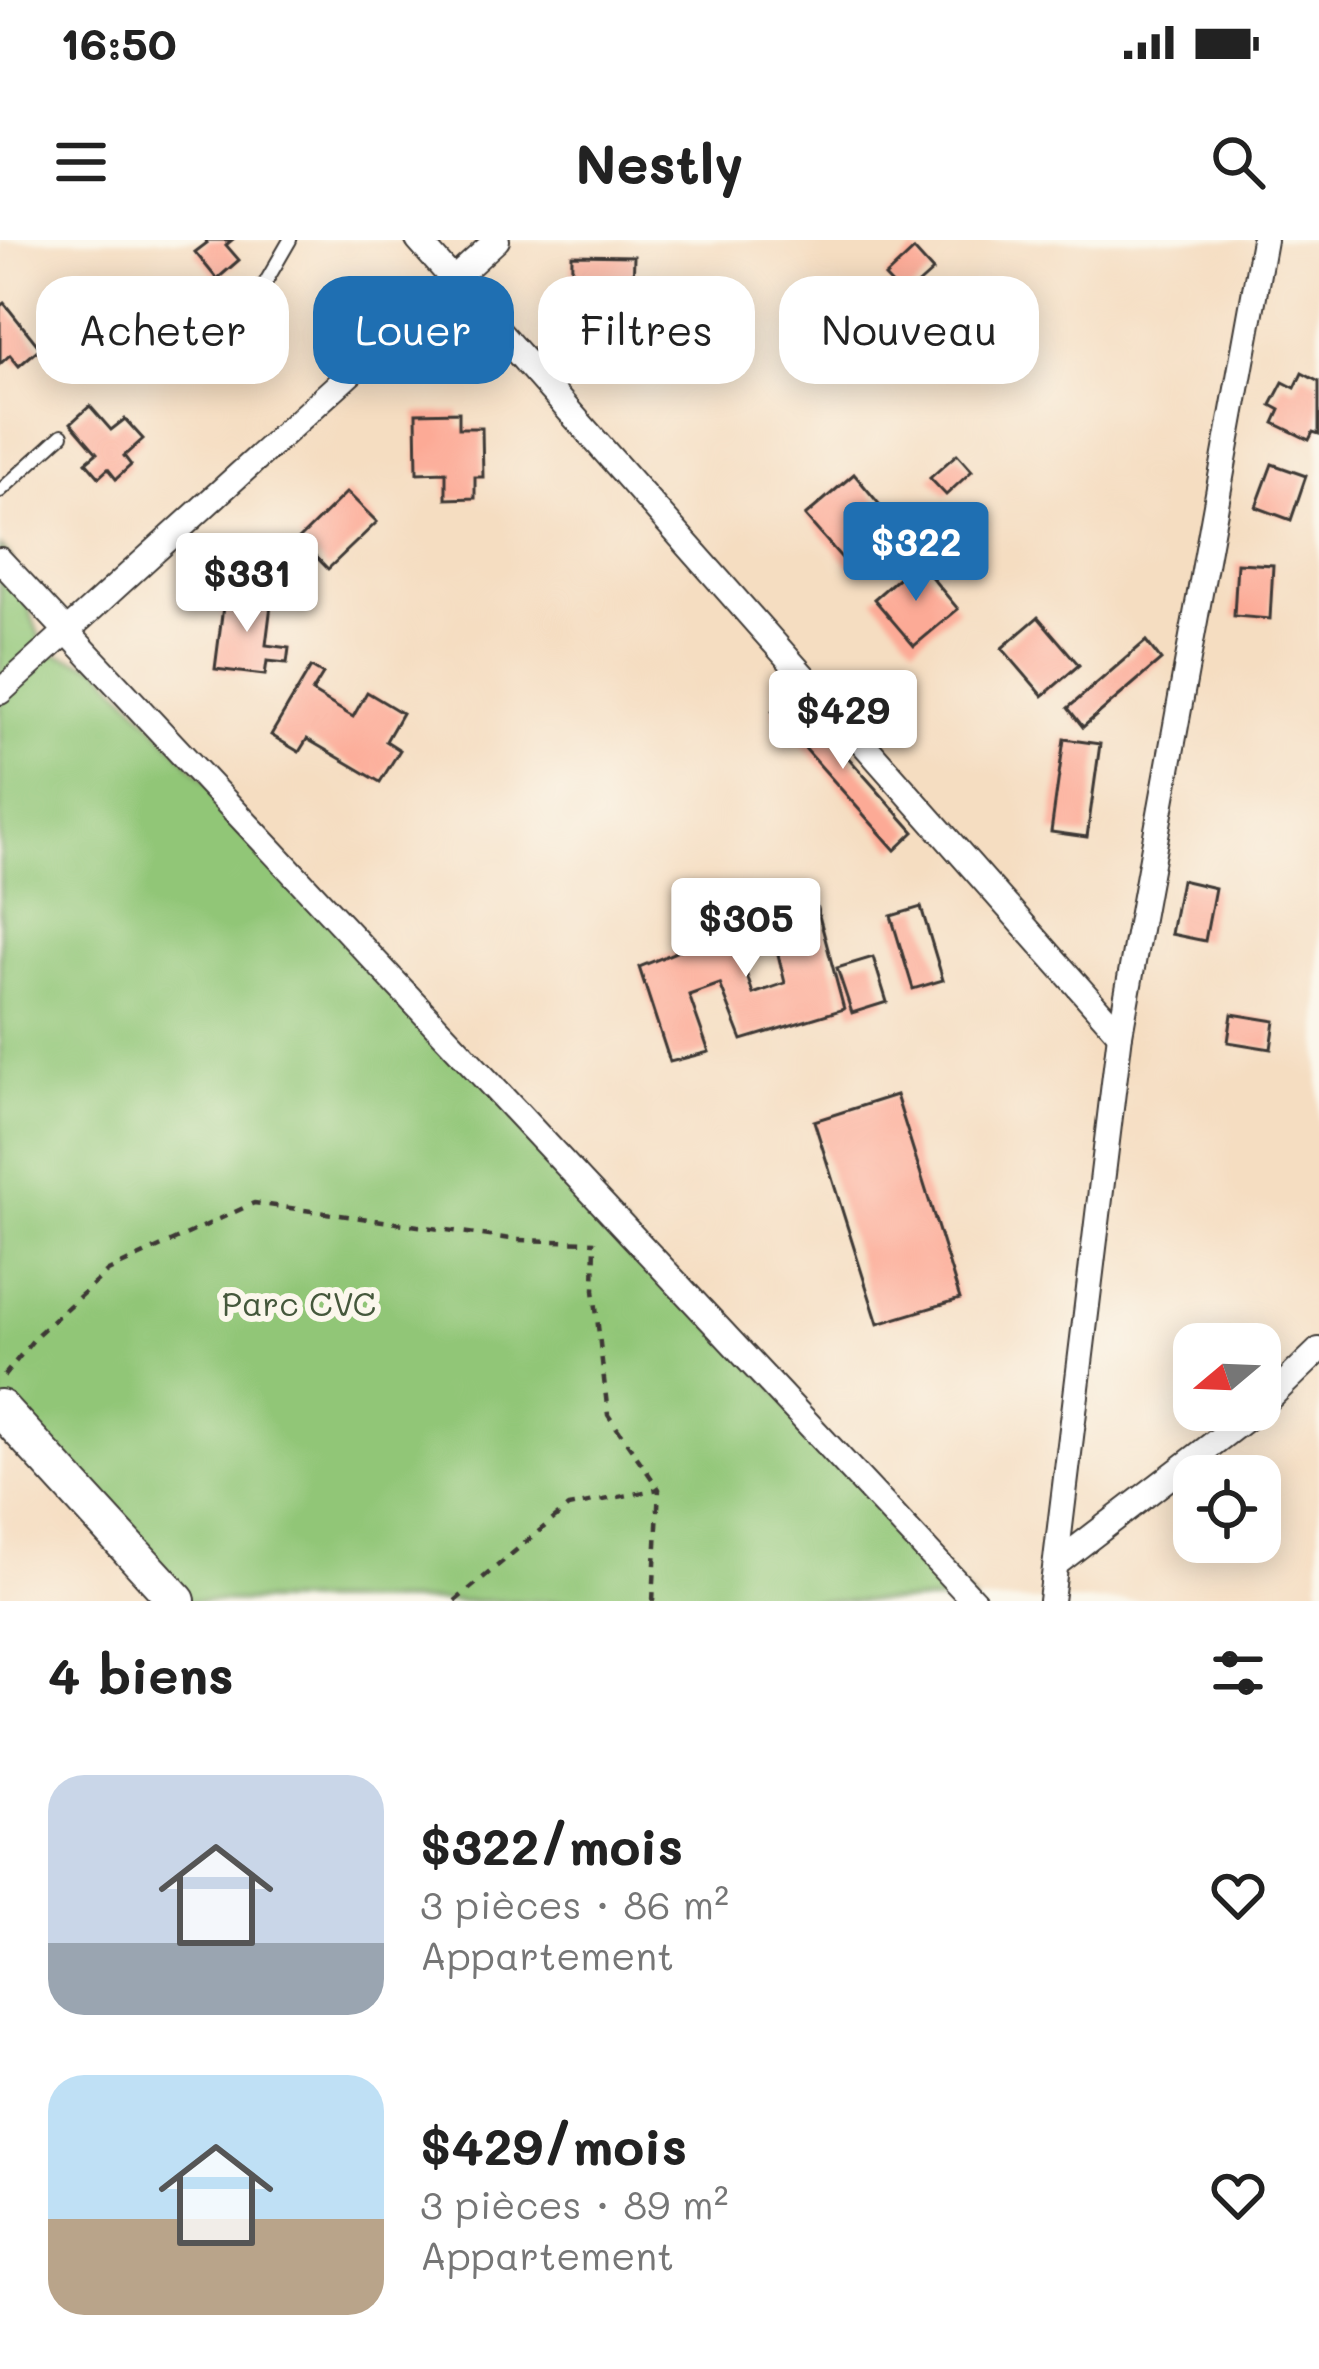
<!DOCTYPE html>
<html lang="fr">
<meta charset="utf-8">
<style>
:root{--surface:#fff;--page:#f6f6f6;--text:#222;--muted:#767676;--accent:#1f6fb2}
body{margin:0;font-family:Mali,sans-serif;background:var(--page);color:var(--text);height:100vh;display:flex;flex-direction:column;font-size:45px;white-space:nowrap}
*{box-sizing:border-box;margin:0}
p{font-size:39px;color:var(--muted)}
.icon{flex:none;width:66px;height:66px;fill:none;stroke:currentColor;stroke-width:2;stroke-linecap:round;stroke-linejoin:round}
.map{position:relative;height:1361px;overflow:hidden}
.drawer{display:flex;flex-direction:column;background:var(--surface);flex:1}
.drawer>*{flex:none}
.top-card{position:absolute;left:36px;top:36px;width:1248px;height:108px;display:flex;gap:24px}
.needle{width:78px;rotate:251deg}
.fabs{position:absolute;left:1173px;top:1083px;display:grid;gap:24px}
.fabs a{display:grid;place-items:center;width:108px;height:108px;border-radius:24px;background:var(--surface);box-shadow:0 6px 30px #0003;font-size:60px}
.price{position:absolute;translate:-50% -102px;padding:0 27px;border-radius:12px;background:#fff;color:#222;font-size:39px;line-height:78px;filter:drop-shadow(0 3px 6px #0008)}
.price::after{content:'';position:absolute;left:50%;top:72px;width:36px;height:27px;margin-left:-18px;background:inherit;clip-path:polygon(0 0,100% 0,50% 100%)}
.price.on{background:var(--accent);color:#fff}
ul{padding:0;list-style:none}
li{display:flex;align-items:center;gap:36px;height:300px;padding:0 48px}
li span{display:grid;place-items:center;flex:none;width:336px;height:240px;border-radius:36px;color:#555}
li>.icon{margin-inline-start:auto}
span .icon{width:144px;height:144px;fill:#fffc;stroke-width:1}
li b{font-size:51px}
h2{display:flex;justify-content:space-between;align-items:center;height:144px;padding:0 48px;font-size:51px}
.tag{padding:0 42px;border-radius:36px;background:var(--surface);box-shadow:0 6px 30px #0003;font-size:42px;line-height:108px}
.tag.on{background:var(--accent);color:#fff}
.status{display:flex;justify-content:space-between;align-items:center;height:84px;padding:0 60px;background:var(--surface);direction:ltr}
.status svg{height:33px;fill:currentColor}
header{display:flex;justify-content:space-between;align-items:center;height:156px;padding:0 48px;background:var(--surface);font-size:54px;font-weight:700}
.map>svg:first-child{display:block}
.green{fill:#91c677;stroke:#56714a;stroke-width:3}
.building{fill:#fcaa96}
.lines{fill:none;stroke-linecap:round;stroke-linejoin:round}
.lane-casing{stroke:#3d3935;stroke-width:16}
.street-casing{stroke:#3d3935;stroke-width:28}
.secondary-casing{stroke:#3d3935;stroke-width:40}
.path{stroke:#3d3935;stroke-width:4.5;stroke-dasharray:9 9;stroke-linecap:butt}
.lane{stroke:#fff;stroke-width:12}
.street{stroke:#fff;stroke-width:24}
.secondary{stroke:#fff;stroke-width:36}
.labels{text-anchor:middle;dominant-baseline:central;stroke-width:12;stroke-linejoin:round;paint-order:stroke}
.park-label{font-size:33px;fill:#45583c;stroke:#fbf7ec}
</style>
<div class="status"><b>16:50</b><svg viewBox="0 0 49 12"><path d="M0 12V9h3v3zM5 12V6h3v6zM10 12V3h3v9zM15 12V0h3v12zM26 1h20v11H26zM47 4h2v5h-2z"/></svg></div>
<header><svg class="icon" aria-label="menu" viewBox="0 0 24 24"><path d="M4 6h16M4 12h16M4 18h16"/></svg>Nestly<svg class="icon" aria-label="search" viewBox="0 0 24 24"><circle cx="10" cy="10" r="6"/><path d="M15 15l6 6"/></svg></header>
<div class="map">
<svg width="1319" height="1361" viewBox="0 0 1319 1361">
<rect width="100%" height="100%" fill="#fbf7ec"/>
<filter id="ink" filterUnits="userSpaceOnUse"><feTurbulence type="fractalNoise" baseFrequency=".00833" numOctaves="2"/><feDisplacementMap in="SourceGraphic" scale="24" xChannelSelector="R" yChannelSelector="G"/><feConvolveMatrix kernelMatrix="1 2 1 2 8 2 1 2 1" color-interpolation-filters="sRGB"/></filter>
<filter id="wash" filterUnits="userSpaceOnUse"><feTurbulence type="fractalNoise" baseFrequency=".004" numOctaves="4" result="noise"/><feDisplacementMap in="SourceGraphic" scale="48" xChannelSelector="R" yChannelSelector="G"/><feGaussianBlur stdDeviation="2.7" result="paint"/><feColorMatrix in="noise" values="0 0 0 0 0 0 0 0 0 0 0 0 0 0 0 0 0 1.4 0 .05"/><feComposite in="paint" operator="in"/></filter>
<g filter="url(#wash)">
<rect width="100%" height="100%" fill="#f5ddc1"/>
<!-- green -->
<polygon class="green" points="0,306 9,315 45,411 99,427 974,1361 187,1361 0,1166"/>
<g id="blocks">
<!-- building -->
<g class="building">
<polygon points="205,0 232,0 226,5 239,20 217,39 195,12 207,3"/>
<polygon points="914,10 933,31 904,57 885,37"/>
<polygon points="572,15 634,16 633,45 608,45 607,83 571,82"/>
<polygon points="4,63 40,108 19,126 10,115 0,124 0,66"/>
<polygon points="1302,133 1319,142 1319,194 1313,192 1309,200 1274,183 1280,170 1271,165 1283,142 1295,148"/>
<polygon points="90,166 111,190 125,179 143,199 124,216 131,225 116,239 108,229 99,237 86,222 97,213 71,183"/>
<polygon points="459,172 459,188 482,188 483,237 475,237 475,258 446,259 446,232 417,233 416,173"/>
<polygon points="957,214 972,231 946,255 930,238"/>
<polygon points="1272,224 1306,236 1291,280 1256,267"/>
<polygon points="854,234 901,290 853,331 805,276"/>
<polygon points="347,252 377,282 328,329 299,299"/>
<polygon points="918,321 958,369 914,406 874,359"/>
<polygon points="1237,323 1273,325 1270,379 1234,376"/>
<polygon points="225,351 272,357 266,405 289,408 287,423 267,421 265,435 215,429"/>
<polygon points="1038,377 1079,425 1043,456 1002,408"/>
<polygon points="1146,401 1161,420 1083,487 1068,468"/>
<polygon points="311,427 323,434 312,452 353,477 367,452 402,473 386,501 400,510 380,542 307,499 299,512 271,495"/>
<polygon points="792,454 914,592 895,610 772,471"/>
<polygon points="1064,499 1100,504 1087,597 1051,592"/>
<polygon points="1181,640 1215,648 1205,701 1171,694"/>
<polygon points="811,646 844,769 742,800 720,744 689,755 709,812 670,822 639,727 732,689 753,754 785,743 765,661"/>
<polygon points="921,667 943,740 913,749 891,676"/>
<polygon points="873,717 887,762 852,773 837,728"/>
<polygon points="1232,774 1275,781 1271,809 1228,802"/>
<polygon points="896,855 960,1059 878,1084 814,881"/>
</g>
</g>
</g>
<g filter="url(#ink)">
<use href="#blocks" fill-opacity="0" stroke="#3d3935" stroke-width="3"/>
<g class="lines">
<defs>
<g id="lane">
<polyline points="260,52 290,0"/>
<polyline points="0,251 62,195"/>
</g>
<g id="street">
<polyline points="418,0 1120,794"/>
<polyline points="0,320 974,1361"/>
<polyline points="0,452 497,0"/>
<polyline points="1260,1167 1319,1110"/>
<polyline points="1056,1324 1257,1170"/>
<polyline points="1051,1361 1120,794 1264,0"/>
</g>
<polyline id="secondary" points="0,1168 177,1361"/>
</defs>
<!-- lane casing -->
<use href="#lane" class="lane-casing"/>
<!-- street casing -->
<use href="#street" class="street-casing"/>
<!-- secondary casing -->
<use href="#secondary" class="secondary-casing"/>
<!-- path -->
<g class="path">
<polyline points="4,1136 38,1094 108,1031 254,963 518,1000 595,1002"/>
<polyline points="455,1361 568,1267 659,1249 608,1175 594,1050 595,1001"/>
<polyline points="653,1361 659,1249"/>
</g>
<!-- lane -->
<use href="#lane" class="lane"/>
<!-- street -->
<use href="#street" class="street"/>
<!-- secondary -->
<use href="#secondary" class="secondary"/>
</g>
</g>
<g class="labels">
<!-- park labels -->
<g class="park-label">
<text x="299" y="1062">Parc CVC</text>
</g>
</g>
</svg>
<div class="fabs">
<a><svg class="needle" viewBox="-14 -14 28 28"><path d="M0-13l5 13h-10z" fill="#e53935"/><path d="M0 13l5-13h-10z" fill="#767676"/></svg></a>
<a><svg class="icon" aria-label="locate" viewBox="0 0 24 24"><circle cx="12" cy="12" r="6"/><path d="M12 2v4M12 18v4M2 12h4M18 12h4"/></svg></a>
</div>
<b class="price on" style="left:916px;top:364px">$322</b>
<b class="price" style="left:247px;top:395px">$331</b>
<b class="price" style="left:843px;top:532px">$429</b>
<b class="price" style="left:746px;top:740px">$305</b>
<div class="top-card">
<a class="tag">Acheter</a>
<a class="tag on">Louer</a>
<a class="tag">Filtres</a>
<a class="tag">Nouveau</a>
</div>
</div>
<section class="drawer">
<h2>4 biens<svg class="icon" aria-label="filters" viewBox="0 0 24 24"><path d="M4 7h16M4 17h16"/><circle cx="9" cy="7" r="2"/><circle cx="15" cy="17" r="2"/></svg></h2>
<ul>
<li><span style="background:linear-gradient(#c9d6e8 70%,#9aa5b1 0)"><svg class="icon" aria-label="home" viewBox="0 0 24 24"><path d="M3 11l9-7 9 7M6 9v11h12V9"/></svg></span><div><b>$322/mois</b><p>3 pièces · 86 m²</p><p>Appartement</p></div><svg class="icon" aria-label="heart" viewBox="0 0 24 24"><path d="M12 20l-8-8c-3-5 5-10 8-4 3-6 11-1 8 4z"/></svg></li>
<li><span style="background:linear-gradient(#bfe0f5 60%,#b9a48a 0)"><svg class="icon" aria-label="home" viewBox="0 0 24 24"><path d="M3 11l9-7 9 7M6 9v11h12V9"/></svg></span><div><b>$429/mois</b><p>3 pièces · 89 m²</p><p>Appartement</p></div><svg class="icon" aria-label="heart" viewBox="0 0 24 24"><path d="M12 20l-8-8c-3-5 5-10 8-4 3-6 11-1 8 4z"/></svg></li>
</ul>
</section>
